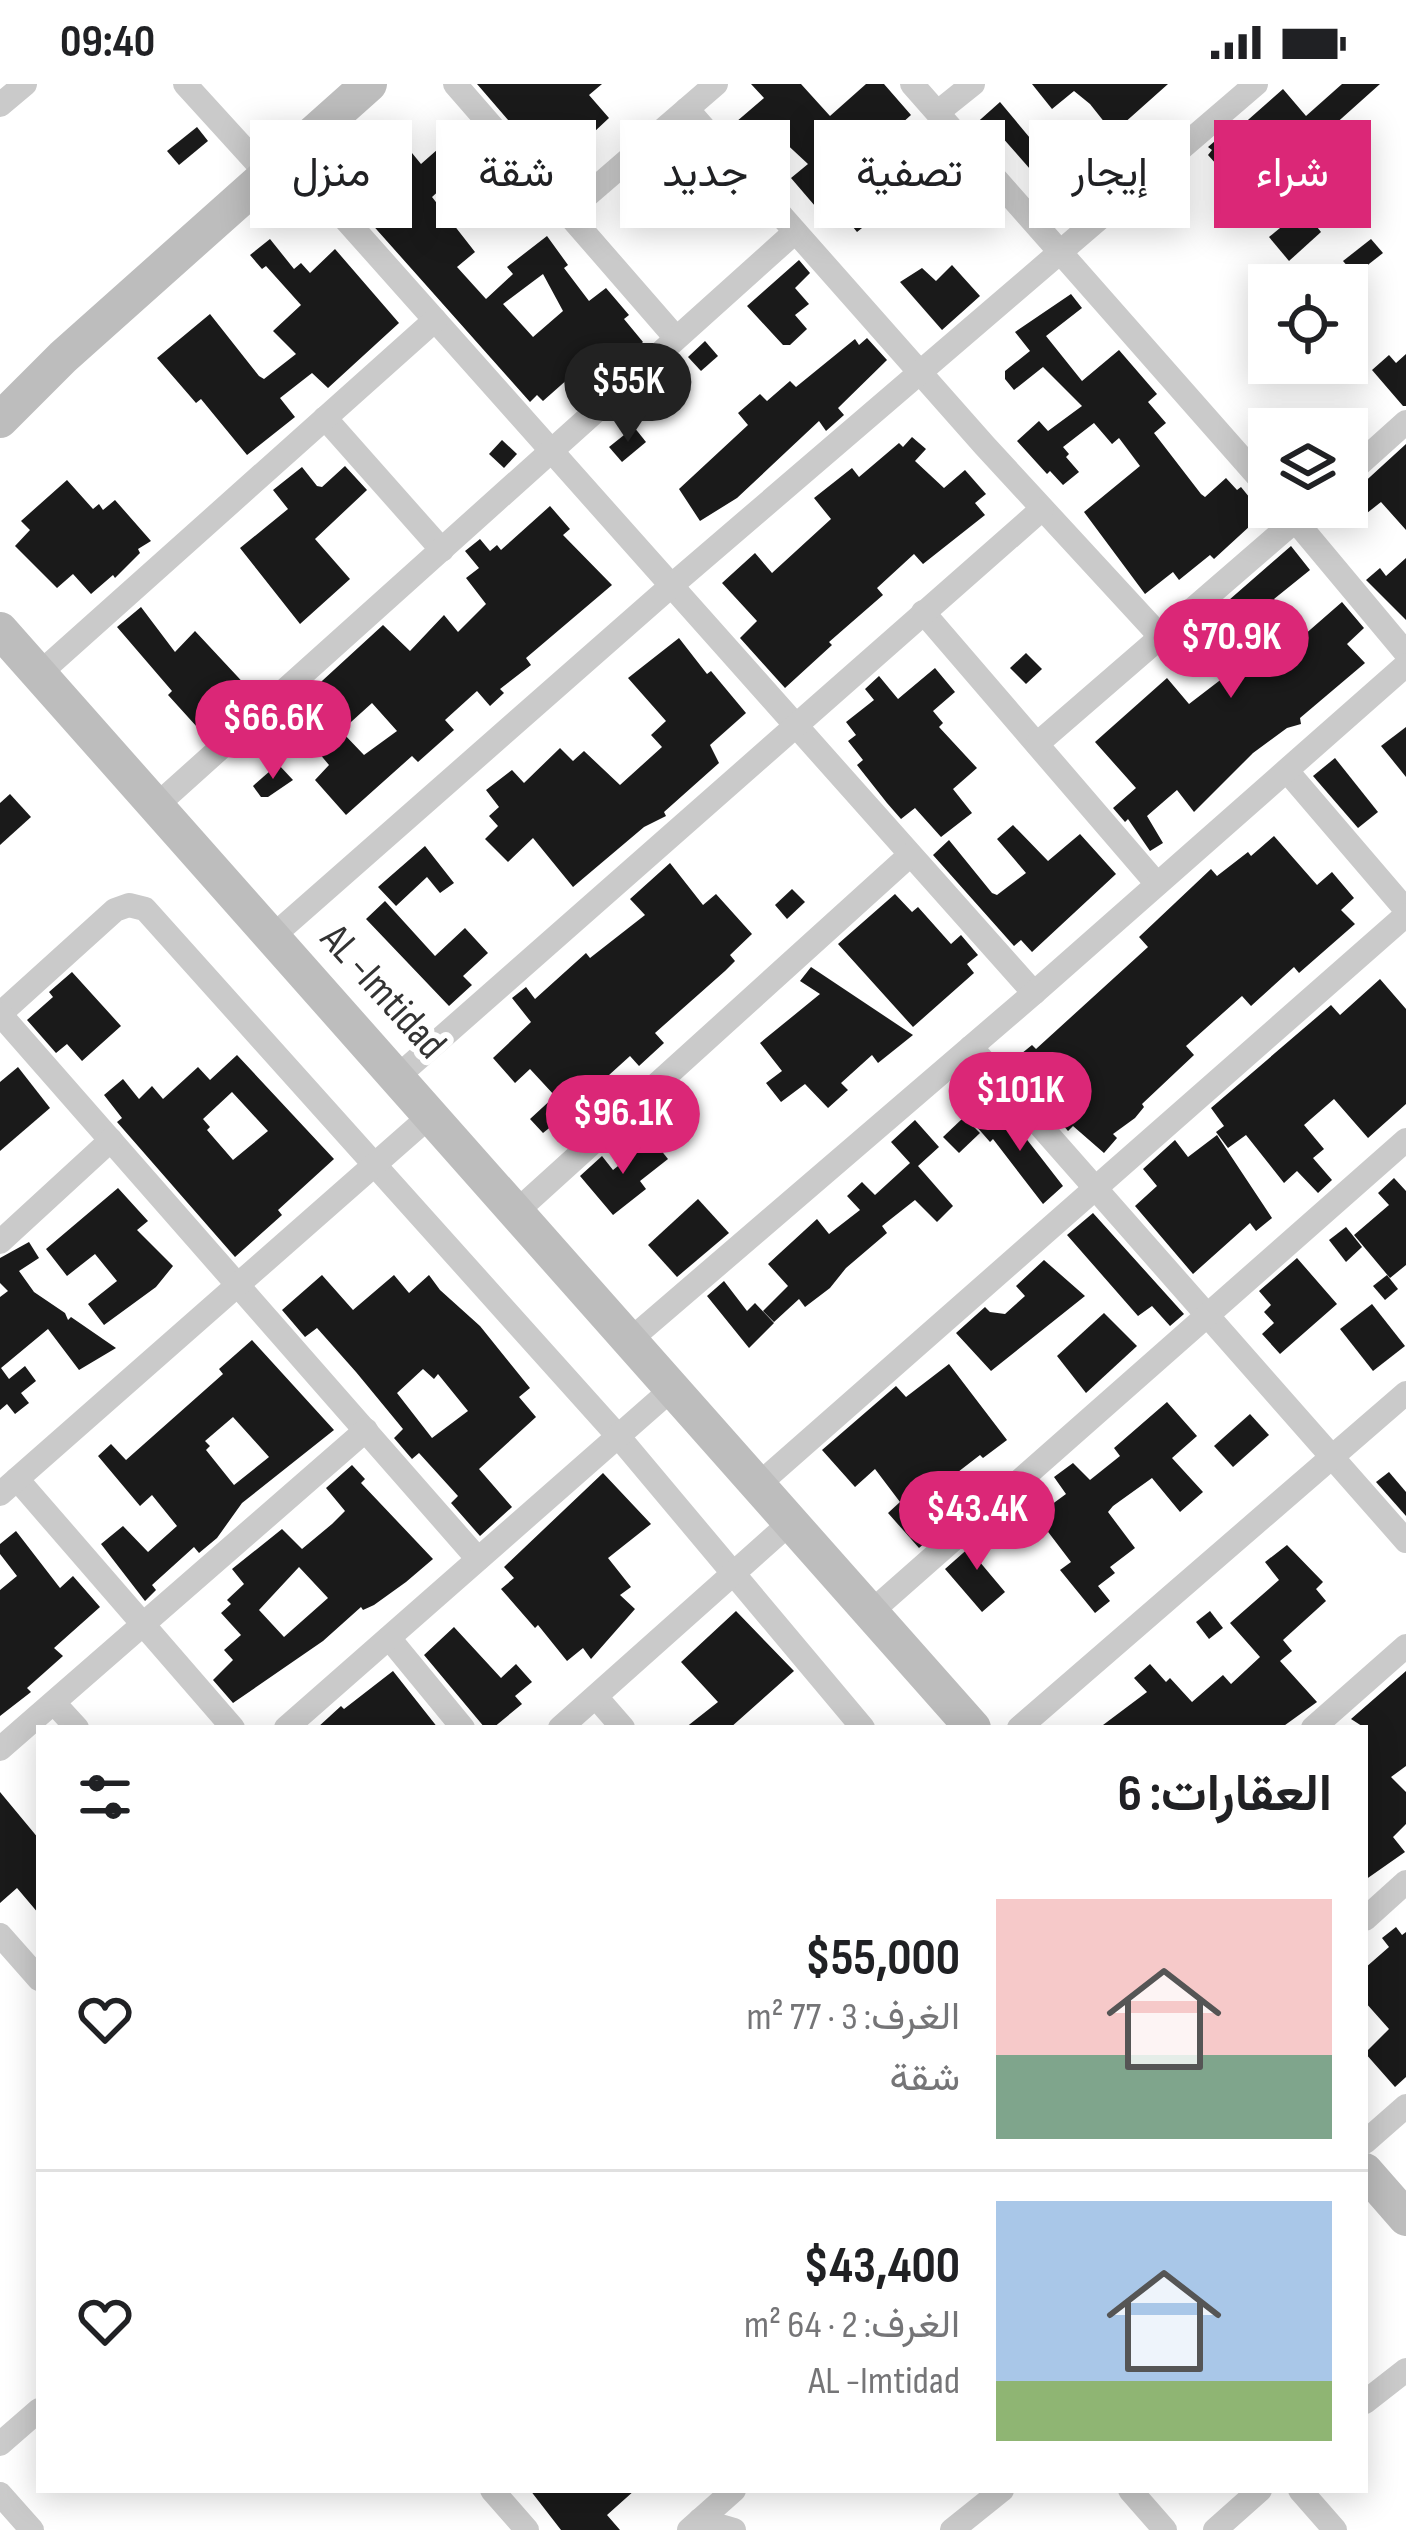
<!DOCTYPE html>
<html lang="ar">
<meta charset="utf-8">
<style>
:root{--surface:#fff;--page:#f6f6f6;--text:#202124;--muted:#757577;--line:#e0e0e0;--accent:#db2777}
body{margin:0;font-family:"Sofia Sans Condensed",Vazirmatn,sans-serif;background:var(--page);color:var(--text);direction:rtl;height:100vh;display:flex;flex-direction:column;font-size:45px;white-space:nowrap}
*{box-sizing:border-box;margin:0}
p{font-size:39px;color:var(--muted)}
.icon{flex:none;width:66px;height:66px;fill:none;stroke:currentColor;stroke-width:2;stroke-linecap:round;stroke-linejoin:round}
.map{position:relative;flex:1;overflow:hidden;direction:ltr}
.sheet{position:absolute;left:36px;top:1641px;width:1332px;height:768px;display:flex;flex-direction:column;background:var(--surface);border-radius:0px;box-shadow:0 6px 30px #0003;direction:rtl}
.sheet>*{flex:none}
.guide{position:absolute;left:36px;top:36px;width:1335px;height:108px;direction:rtl;display:flex;gap:24px}
.buttons{position:absolute;left:1248px;top:180px;display:grid;gap:24px}
.buttons a{display:grid;place-items:center;width:120px;height:120px;border-radius:0px;background:var(--surface);box-shadow:0 6px 30px #0003;font-size:60px}
.price{position:absolute;translate:-50% -102px;padding:0 27px;border-radius:42px;background:var(--accent);color:#fff;font-size:39px;line-height:78px;filter:drop-shadow(0 3px 6px #0008)}
.price::after{content:'';position:absolute;left:50%;top:72px;width:36px;height:27px;margin-left:-18px;background:inherit;clip-path:polygon(0 0,100% 0,50% 100%)}
.price.on{background:#222;color:#fff}
ul{padding:0;list-style:none}
li{display:flex;align-items:center;gap:36px;height:300px;padding:0 36px}
li+li{border-top:3px solid var(--line)}
li span{display:grid;place-items:center;flex:none;width:336px;height:240px;border-radius:0px;color:#555}
li>.icon{margin-inline-start:auto}
span .icon{width:144px;height:144px;fill:#fffc;stroke-width:1}
li b{font-size:51px}
h2{display:flex;justify-content:space-between;align-items:center;height:144px;padding:0 36px;font-size:51px}
.chip{padding:0 42px;border-radius:0px;background:var(--surface);box-shadow:0 6px 30px #0003;font-size:42px;line-height:108px}
.chip.on{background:var(--accent);color:#fff}
.status{display:flex;justify-content:space-between;align-items:center;height:84px;padding:0 60px;background:var(--surface);direction:ltr}
.status svg{height:33px;fill:currentColor}
.map>svg:first-child{display:block}
.building{fill:#1a1a1a;fill-rule:evenodd}
.lines{fill:none;stroke-linecap:round;stroke-linejoin:round}
.street{stroke:#cacaca;stroke-width:24}
.secondary{stroke:#bdbdbd;stroke-width:36}
.labels{text-anchor:middle;dominant-baseline:central;stroke-width:12;stroke-linejoin:round;paint-order:stroke}
.street-label{font-size:42px;fill:#333;stroke:#fff}
</style>
<div class="status"><b>09:40</b><svg viewBox="0 0 49 12"><path d="M0 12V9h3v3zM5 12V6h3v6zM10 12V3h3v9zM15 12V0h3v12zM26 1h20v11H26zM47 4h2v5h-2z"/></svg></div>
<div class="map">
<svg width="1406" height="2446" viewBox="0 0 1406 2446">
<rect width="100%" height="100%" fill="#fff"/>
<!-- building -->
<g class="building">
<polygon points="477,0 602,0 589,11 609,34 578,63 565,50 540,73"/>
<polygon points="751,0 801,0 830,32 866,0 884,0 911,31 901,40 942,84 952,77 972,103 921,142 860,74 832,98 872,136 857,148 844,132 833,143 791,94 808,80 780,54 764,69 736,38 764,14"/>
<polygon points="1032,0 1168,0 1113,49 1090,20 1074,7 1052,25"/>
<polygon points="1342,0 1380,0 1304,68 1298,62 1244,111 1208,71 1212,66 1208,63 1237,38 1240,43 1283,5 1306,32"/>
<polygon points="1000,18 1045,72 1030,85 1001,52 989,62 972,43"/>
<polygon points="197,43 208,57 179,81 167,67"/>
<path d="M463 43 483 67 432 113 475 168 457 183 486 215 513 190 507 183 547 152 568 181 564 184 589 217 606 204 629 231 624 235 643 258 586 314 569 294 543 317 537 311 530 318 337 101 344 95 349 102 403 58 421 80ZM543 190 563 227 533 253 503 220Z"/>
<polygon points="1070,110 1084,126 1062,144 1048,129"/>
<polygon points="1303,125 1321,148 1289,177 1269,153"/>
<polygon points="270,155 294,185 301,179 310,189 335,165 399,239 328,304 312,289 280,314 295,333 247,371 201,315 196,319 157,274 210,230 259,292 264,295 296,270 273,247 301,221 266,182 262,185 250,171"/>
<polygon points="1371,155 1383,169 1355,191 1343,177"/>
<polygon points="799,176 810,189 795,204 809,220 795,231 807,245 790,261 783,261 747,222"/>
<polygon points="952,181 980,212 942,246 900,198 922,184 936,197"/>
<polygon points="1071,210 1082,224 1046,252 1082,297 1119,266 1157,310 1148,318 1166,339 1154,349 1201,410 1205,413 1226,394 1237,406 1241,403 1263,430 1214,475 1210,471 1179,496 1173,488 1145,510 1084,428 1140,382 1119,354 1112,360 1094,339 1063,363 1069,370 1066,373 1079,388 1063,401 1050,387 1047,390 1017,357 1039,337 1048,347 1082,322 1043,283 1014,306 1005,295 1005,287 1030,267 1015,248"/>
<polygon points="867,254 887,276 838,324 844,331 826,347 819,337 737,414 700,437 679,405 748,341 738,329 760,310 767,317 790,297 796,303 855,255 859,261"/>
<polygon points="705,257 718,272 701,287 688,273"/>
<polygon points="1406,270 1406,322 1403,322 1372,286 1389,271 1396,279"/>
<polygon points="634,343 646,358 622,378 609,363"/>
<polygon points="912,353 926,365 915,377 944,404 965,386 986,410 975,419 985,431 923,480 914,470 877,504 883,511 829,558 832,561 785,604 740,554 757,537 722,499 755,469 772,489 831,435 814,414 852,384 859,393 899,359 903,363"/>
<polygon points="502,356 517,370 504,384 489,370"/>
<polygon points="1406,360 1406,446 1381,418 1362,433 1347,414"/>
<polygon points="345,382 367,406 315,455 350,495 300,540 240,464 288,425 273,406 302,383 317,402 322,403"/>
<polygon points="67,396 93,425 99,420 103,426 115,416 151,457 138,465 140,469 115,494 113,491 91,510 73,490 57,504 15,462 30,446 21,437"/>
<path d="M550 422 570 445 563 451 612 501 526 574 531 581 500 605 504 609 490 622 477 607 445 636 454 646 418 678 412 672 346 731 315 696 329 681 286 630 383 541 410 567 444 531 458 548 486 520 466 494 479 484 465 467 480 455 490 467 497 461 501 466ZM372 619 397 647 364 671 341 647Z"/>
<polygon points="1291,462 1310,486 1274,515 1303,552 1342,518 1364,544 1347,560 1365,579 1300,634 1301,640 1287,644 1253,669 1194,728 1177,706 1147,732 1163,759 1150,767 1128,735 1125,738 1113,724 1136,704 1095,658 1167,594 1189,620 1249,574 1226,549 1236,540 1221,523"/>
<polygon points="1406,474 1406,536 1366,496 1380,484 1386,492"/>
<polygon points="141,523 175,568 195,547 250,606 221,633 225,638 207,654 168,611 172,607 117,543"/>
<polygon points="679,554 707,590 711,587 746,629 710,661 719,679 664,728 666,732 644,743 573,803 533,754 508,778 485,755 498,742 489,732 499,723 486,706 512,686 524,699 560,664 573,677 584,667 620,701 662,663 651,651 666,637 628,594"/>
<polygon points="1026,569 1042,585 1026,600 1010,584"/>
<polygon points="935,584 955,608 933,627 943,639 939,643 977,684 953,705 972,729 941,753 915,724 901,735 887,719 857,681 863,676 848,657 856,651 846,638 874,616 865,605 879,592 898,615"/>
<polygon points="1406,643 1406,693 1381,662"/>
<polygon points="1335,674 1378,728 1358,744 1313,692"/>
<polygon points="278,680 293,696 268,713 261,713 253,702"/>
<polygon points="10,710 31,733 0,761 0,719"/>
<polygon points="1013,741 1048,777 1080,750 1116,790 1032,868 1021,856 1014,862 933,771 949,756 992,809 997,811 1026,789 997,755"/>
<polygon points="1274,752 1317,801 1332,788 1354,814 1341,826 1355,840 1299,889 1294,883 1251,922 1242,912 1186,962 1194,971 1142,1020 1144,1023 1135,1034 1113,1050 1117,1054 1104,1069 1073,1042 1068,1047 1010,979 1032,961 1036,965 1148,863 1139,853 1211,785 1217,792 1248,768 1251,772"/>
<polygon points="425,762 454,799 440,809 427,793 396,822 378,803"/>
<polygon points="670,779 703,821 716,810 752,850 730,871 735,877 725,887 655,949 664,959 639,982 630,972 598,1001 605,1010 571,1035 577,1041 563,1053 553,1041 543,1049 530,1035 555,1012 530,985 515,999 493,974 531,938 512,914 526,903 535,915 586,869 590,874 645,831 630,815"/>
<polygon points="792,805 805,818 787,835 775,821"/>
<polygon points="895,810 912,828 918,823 951,860 961,851 978,871 967,880 974,889 913,943 838,860"/>
<polygon points="385,817 435,872 465,844 488,869 463,892 472,901 449,922 366,835"/>
<polygon points="811,883 913,951 878,979 872,971 841,999 848,1006 828,1024 805,1000 781,1018 766,999 782,987 760,959 820,910 800,897"/>
<polygon points="72,888 121,942 82,977 67,960 56,969 27,936 53,913 49,908"/>
<polygon points="1380,895 1406,925 1406,1020 1368,1054 1334,1015 1304,1041 1324,1065 1313,1074 1332,1096 1318,1109 1297,1087 1284,1099 1246,1051 1228,1064 1216,1048 1224,1042 1211,1024 1331,921 1340,931"/>
<path d="M237 971 334 1075 278 1126 282 1131 235 1173 117 1038 122 1034 104 1011 123 995 139 1015 152 1002 163 1015 198 983 210 996ZM232 1008 268 1047 233 1076 207 1046 210 1043 203 1035Z"/>
<polygon points="18,983 50,1024 0,1067 0,998"/>
<polygon points="1000,1021 1063,1102 1043,1120 993,1055 990,1058 976,1042"/>
<polygon points="964,1033 980,1049 959,1069 943,1053"/>
<polygon points="915,1036 939,1063 918,1082 953,1122 937,1138 915,1116 882,1142 887,1149 846,1184 830,1204 805,1223 799,1215 774,1238 763,1227 788,1202 768,1180 817,1135 829,1150 860,1126 847,1112 862,1098 875,1111 910,1079 891,1058"/>
<polygon points="1217,1051 1272,1134 1256,1147 1250,1139 1193,1190 1135,1122 1157,1102 1143,1085 1175,1056 1188,1073"/>
<polygon points="652,1055 668,1075 640,1097 646,1105 613,1131 580,1092 602,1072 613,1086"/>
<polygon points="1394,1094 1406,1107 1406,1181 1390,1194 1354,1151 1389,1121 1378,1109"/>
<polygon points="118,1104 148,1137 137,1146 173,1182 156,1203 104,1241 88,1220 117,1197 95,1170 67,1192 46,1165"/>
<polygon points="698,1115 729,1149 677,1193 648,1161"/>
<polygon points="1093,1129 1184,1230 1170,1242 1152,1222 1138,1232 1067,1151"/>
<polygon points="1346,1143 1362,1163 1346,1178 1329,1156"/>
<polygon points="29,1158 39,1174 19,1187 34,1208 65,1229 68,1236 71,1233 116,1264 79,1286 48,1245 1,1284 9,1295 25,1282 36,1297 21,1309 29,1319 15,1330 7,1320 0,1326 0,1213 8,1207 0,1199 0,1174"/>
<polygon points="1297,1174 1337,1220 1280,1270 1262,1250 1274,1239 1264,1228 1271,1221 1259,1207"/>
<polygon points="1044,1176 1085,1212 991,1287 956,1249 985,1223 990,1228 1005,1230 1025,1212 1016,1202"/>
<path d="M322 1191 353 1226 394 1191 409 1209 429 1191 440 1206 480 1242 530 1304 519 1313 536 1333 479 1385 512 1423 480 1452 451 1419 458 1412 419 1369 412 1375 394 1354 403 1345 356 1288 317 1244 305 1253 282 1226ZM423 1285 434 1295 438 1290 468 1327 432 1354 397 1309Z"/>
<polygon points="1387,1191 1398,1205 1385,1216 1373,1202"/>
<polygon points="724,1197 747,1227 755,1219 774,1239 749,1264 707,1212"/>
<polygon points="1372,1220 1405,1262 1373,1287 1340,1245"/>
<polygon points="1104,1229 1137,1262 1086,1309 1057,1272"/>
<path d="M252 1256 334 1346 242 1419 217 1454 199 1469 194 1463 152 1501 156 1506 145 1517 101 1460 123 1442 148 1468 177 1442 152 1411 140 1422 98 1372 111 1360 126 1376 223 1290 219 1285ZM233 1333 269 1373 234 1401 206 1366 210 1362 205 1357Z"/>
<polygon points="949,1280 1007,1356 983,1374 980,1371 945,1398 967,1422 919,1464 888,1429 900,1418 875,1385 855,1403 822,1366 896,1302 906,1313"/>
<polygon points="1167,1318 1197,1352 1172,1374 1203,1408 1180,1428 1152,1394 1113,1422 1108,1428 1135,1464 1110,1483 1115,1489 1098,1502 1110,1517 1095,1529 1060,1486 1071,1478 1036,1432 1066,1410 1054,1393 1073,1379 1090,1396 1120,1372 1114,1364"/>
<polygon points="1250,1330 1269,1351 1233,1383 1214,1362"/>
<path d="M352 1381 365 1395 361 1399 433 1475 406 1498 374 1521 363 1526 361 1523 323 1557 233 1619 213 1596 233 1576 224 1566 241 1551 221 1529 231 1520 227 1516 244 1500 232 1485 282 1445 302 1465 332 1440 345 1427 326 1404ZM299 1483 328 1514 284 1553 259 1526Z"/>
<polygon points="1389,1388 1406,1408 1406,1432 1376,1398"/>
<polygon points="603,1389 651,1440 608,1474 631,1503 620,1511 635,1525 591,1575 583,1564 567,1577 538,1541 535,1544 501,1505 514,1494 504,1483"/>
<polygon points="1014,1424 1030,1443 1013,1458 996,1440"/>
<polygon points="989,1446 998,1456 979,1477 1005,1508 982,1528 945,1485"/>
<polygon points="16,1447 60,1504 73,1492 100,1523 54,1564 63,1572 27,1604 31,1608 0,1632 0,1506 17,1492 0,1470 0,1460"/>
<polygon points="1287,1461 1323,1498 1316,1505 1326,1517 1283,1556 1292,1567 1280,1577 1317,1618 1281,1644 1099,1644 1147,1608 1134,1594 1150,1580 1166,1598 1170,1594 1192,1618 1223,1591 1231,1600 1260,1573 1230,1539 1279,1496 1265,1478"/>
<polygon points="736,1527 794,1587 730,1644 685,1644 718,1618 681,1578"/>
<polygon points="1210,1527 1223,1544 1209,1555 1196,1538"/>
<polygon points="454,1543 501,1594 516,1580 532,1598 515,1612 522,1620 493,1644 485,1644 424,1571"/>
<polygon points="393,1587 438,1644 317,1644 341,1622 344,1625"/>
<polygon points="1406,1587 1406,1682 1391,1693 1406,1708 1406,1740 1393,1753 1405,1768 1365,1796 1365,1644 1351,1635"/>
<polygon points="0,1708 39,1755 39,1830 17,1804 0,1819"/>
<polygon points="1396,1843 1402,1851 1406,1848 1406,1993 1395,2003 1365,1969 1389,1945 1365,1918 1365,1884 1389,1863 1382,1854"/>
<polygon points="530,2406 635,2406 607,2431 620,2446 561,2446"/>
</g>
<g class="lines">
<!-- street -->
<g class="street">
<polyline points="185,0 268,91"/>
<polyline points="455,0 676,254"/>
<polyline points="912,0 1269,405"/>
<polyline points="0,21 25,0"/>
<polyline points="687,25 985,362 1161,553"/>
<polyline points="938,28 973,0"/>
<polyline points="289,72 1034,909"/>
<polyline points="569,127 716,0"/>
<polyline points="325,334 442,466"/>
<polyline points="1347,391 1406,338"/>
<polyline points="1284,423 1406,569"/>
<polyline points="923,528 1157,800"/>
<polyline points="40,589 435,236"/>
<polyline points="1037,660 1311,423"/>
<polyline points="1287,687 1406,826"/>
<polyline points="157,721 795,148"/>
<polyline points="273,852 671,502 1256,0"/>
<polyline points="0,930 115,826 129,821 145,825 618,1352 863,1644"/>
<polyline points="0,930 478,1475"/>
<polyline points="971,963 1406,1457"/>
<polyline points="397,993 1042,425"/>
<polyline points="517,1127 910,771"/>
<polyline points="0,1158 111,1056"/>
<polyline points="630,1256 1034,909 1406,581"/>
<polyline points="17,1395 233,1644"/>
<polyline points="758,1401 1406,831"/>
<polyline points="0,1410 431,1031"/>
<polyline points="871,1528 1406,1056"/>
<polyline points="389,1554 463,1644"/>
<polyline points="596,1613 623,1644"/>
<polyline points="55,1620 77,1644"/>
<polyline points="286,1644 673,1304"/>
<polyline points="560,1644 791,1438"/>
<polyline points="1019,1644 1406,1309"/>
<polyline points="1313,1644 1406,1562"/>
<polyline points="0,1665 366,1346"/>
<polyline points="1365,1835 1406,1798"/>
<polyline points="0,1851 39,1895"/>
<polyline points="1365,2058 1406,2022"/>
<polyline points="1365,2318 1406,2286"/>
<polyline points="0,2360 39,2326"/>
<polyline points="492,2406 527,2446"/>
<polyline points="1130,2406 1165,2446"/>
<polyline points="1300,2406 1335,2446"/>
<polyline points="0,2410 32,2446"/>
<polyline points="700,2436 734,2446"/>
<polyline points="689,2446 734,2406"/>
<polyline points="952,2446 1002,2406"/>
<polyline points="1215,2446 1260,2406"/>
</g>
<!-- secondary -->
<g class="secondary">
<polyline points="0,336 63,273 369,0"/>
<polyline points="0,546 973,1644"/>
<polyline points="1365,2087 1406,2134"/>
</g>
</g>
<g class="labels">
<!-- street labels -->
<g class="street-label">
<text transform="translate(383 908) rotate(48)">AL -Imtidad</text>
</g>
</g>
</svg>
<div class="buttons">
<a><svg class="icon" aria-label="locate" viewBox="0 0 24 24"><circle cx="12" cy="12" r="6"/><path d="M12 2v4M12 18v4M2 12h4M18 12h4"/></svg></a>
<a><svg class="icon" aria-label="layers" viewBox="0 0 24 24"><path d="M12 4l9 5-9 5-9-5zM3 14l9 5 9-5"/></svg></a>
</div>
<b class="price on" style="left:628px;top:361px">$55K</b>
<b class="price" style="left:1231px;top:617px">$70.9K</b>
<b class="price" style="left:273px;top:698px">$66.6K</b>
<b class="price" style="left:1020px;top:1070px">$101K</b>
<b class="price" style="left:623px;top:1093px">$96.1K</b>
<b class="price" style="left:977px;top:1489px">$43.4K</b>
<div class="guide">
<a class="chip on">شراء</a>
<a class="chip">إيجار</a>
<a class="chip">تصفية</a>
<a class="chip">جديد</a>
<a class="chip">شقة</a>
<a class="chip">منزل</a>
</div>
<section class="sheet">
<h2>العقارات: 6<svg class="icon" aria-label="filters" viewBox="0 0 24 24"><path d="M4 7h16M4 17h16"/><circle cx="9" cy="7" r="2"/><circle cx="15" cy="17" r="2"/></svg></h2>
<ul>
<li><span style="background:linear-gradient(#f6c9c9 65%,#7fa58c 0)"><svg class="icon" aria-label="home" viewBox="0 0 24 24"><path d="M3 11l9-7 9 7M6 9v11h12V9"/></svg></span><div><b>$55,000</b><p>الغرف: 3 · 77 m²</p><p>شقة</p></div><svg class="icon" aria-label="heart" viewBox="0 0 24 24"><path d="M12 20l-8-8c-3-5 5-10 8-4 3-6 11-1 8 4z"/></svg></li>
<li><span style="background:linear-gradient(#a9c7e8 75%,#8fb573 0)"><svg class="icon" aria-label="home" viewBox="0 0 24 24"><path d="M3 11l9-7 9 7M6 9v11h12V9"/></svg></span><div><b>$43,400</b><p>الغرف: 2 · 64 m²</p><p>AL -Imtidad</p></div><svg class="icon" aria-label="heart" viewBox="0 0 24 24"><path d="M12 20l-8-8c-3-5 5-10 8-4 3-6 11-1 8 4z"/></svg></li>
</ul>
</section>
</div>
